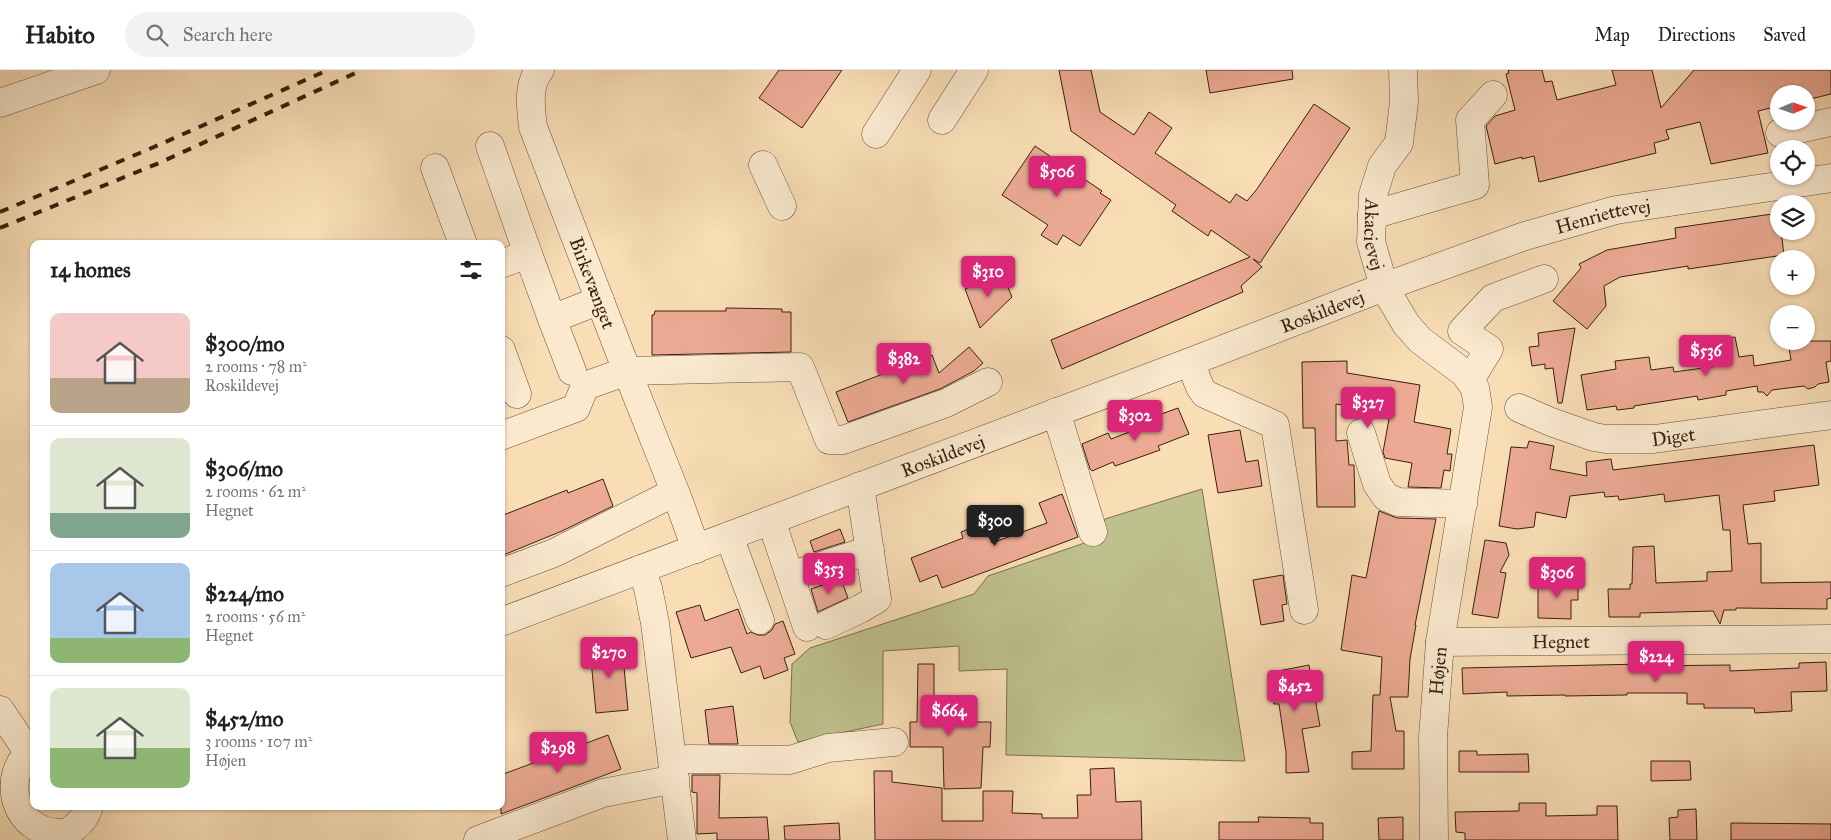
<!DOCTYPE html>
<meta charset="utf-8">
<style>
:root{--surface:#fff;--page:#f2f2f2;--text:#202124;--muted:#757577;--line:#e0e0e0;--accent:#db2777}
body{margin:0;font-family:"IM FELL Great Primer",serif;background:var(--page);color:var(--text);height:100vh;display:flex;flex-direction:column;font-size:19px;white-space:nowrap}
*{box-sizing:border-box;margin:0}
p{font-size:16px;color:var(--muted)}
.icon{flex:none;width:28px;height:28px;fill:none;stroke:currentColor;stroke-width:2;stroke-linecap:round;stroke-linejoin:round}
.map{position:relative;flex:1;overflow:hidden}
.details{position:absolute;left:30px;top:170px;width:475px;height:570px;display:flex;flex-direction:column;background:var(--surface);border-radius:10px;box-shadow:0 1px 4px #0004}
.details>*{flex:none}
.needle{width:32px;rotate:88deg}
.buttons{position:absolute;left:1770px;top:15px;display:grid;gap:10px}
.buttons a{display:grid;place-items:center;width:45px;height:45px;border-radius:50%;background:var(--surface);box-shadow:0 1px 4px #0004;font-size:25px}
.price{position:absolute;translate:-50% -42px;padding:0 11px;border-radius:5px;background:var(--accent);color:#fff;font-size:16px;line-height:32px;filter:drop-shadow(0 1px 2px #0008)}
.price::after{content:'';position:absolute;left:50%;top:30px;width:15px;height:11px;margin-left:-8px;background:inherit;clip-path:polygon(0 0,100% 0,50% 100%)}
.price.selected{background:#222;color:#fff}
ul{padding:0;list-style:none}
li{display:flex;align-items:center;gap:15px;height:125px;padding:0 20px}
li+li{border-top:1px solid var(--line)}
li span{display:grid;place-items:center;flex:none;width:140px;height:100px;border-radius:10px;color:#555}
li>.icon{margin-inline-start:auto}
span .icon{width:60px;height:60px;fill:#fffc;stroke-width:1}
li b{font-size:21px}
h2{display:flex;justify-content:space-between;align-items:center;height:60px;padding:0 20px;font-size:21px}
header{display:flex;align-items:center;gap:30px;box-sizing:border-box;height:70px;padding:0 25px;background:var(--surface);border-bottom:1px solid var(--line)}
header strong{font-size:24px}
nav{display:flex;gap:28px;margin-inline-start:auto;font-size:18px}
.search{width:350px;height:45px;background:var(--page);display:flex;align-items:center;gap:12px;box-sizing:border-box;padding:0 18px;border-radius:28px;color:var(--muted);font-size:19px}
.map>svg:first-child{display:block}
.green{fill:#bec08d;stroke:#7b704e}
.building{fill:#ecaa95;stroke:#38200f}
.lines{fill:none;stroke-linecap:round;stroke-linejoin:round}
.minor-casing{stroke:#684f38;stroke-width:29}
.minor{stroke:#fae9cf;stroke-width:28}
.rail{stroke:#38200f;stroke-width:4;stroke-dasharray:9 9;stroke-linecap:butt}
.labels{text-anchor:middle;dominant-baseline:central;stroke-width:4;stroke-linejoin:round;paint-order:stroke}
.street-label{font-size:19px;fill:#38200f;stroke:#fae9cf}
</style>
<header>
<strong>Habito</strong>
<div class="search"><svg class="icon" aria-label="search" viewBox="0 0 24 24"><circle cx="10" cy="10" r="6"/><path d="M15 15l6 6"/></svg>Search here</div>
<nav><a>Map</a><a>Directions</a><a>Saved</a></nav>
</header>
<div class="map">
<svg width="1831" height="770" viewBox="0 0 1831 770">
<rect width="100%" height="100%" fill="#f8ddb5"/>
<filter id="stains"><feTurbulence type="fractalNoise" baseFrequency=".004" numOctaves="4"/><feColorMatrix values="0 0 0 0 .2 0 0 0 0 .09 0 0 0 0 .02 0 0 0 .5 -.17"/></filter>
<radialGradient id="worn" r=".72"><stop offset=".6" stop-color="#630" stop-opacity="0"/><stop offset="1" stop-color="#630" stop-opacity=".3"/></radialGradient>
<!-- green -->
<polygon class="green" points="1202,419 1245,691 1006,685 1007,599 959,601 959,576 883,581 883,654 798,672 790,652 792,594 810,578 974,524 988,506 1102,467 1105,449"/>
<!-- building -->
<g class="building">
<polygon points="779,0 842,0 802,58 759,28"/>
<polygon points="1059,0 1091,0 1100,42 1134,65 1149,42 1172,58 1155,83 1230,133 1236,124 1247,131 1257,119 1314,34 1350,58 1260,193 1253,189 1262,197 1241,216 1243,222 1062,299 1051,270 1250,187 1211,160 1208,166 1172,141 1176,135 1071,61"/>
<polygon points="1206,0 1292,0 1293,9 1210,23"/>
<polygon points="1508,0 1542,0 1545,12 1552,11 1557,30 1616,15 1612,0 1652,0 1661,38 1694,0 1831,0 1831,24 1806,30 1806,24 1779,24 1779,36 1758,41 1768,83 1711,94 1700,52 1666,60 1669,69 1654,73 1656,83 1539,112 1534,86 1522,89 1522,87 1495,94 1486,56 1495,46 1515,40 1506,4 1509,3"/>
<polygon points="1035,76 1102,121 1100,123 1111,130 1080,176 1063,165 1057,175 1041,165 1048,155 1002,125"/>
<polygon points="1779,143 1779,161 1781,161 1784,185 1688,199 1688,196 1620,207 1604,216 1606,236 1587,259 1553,231 1581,198 1579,194 1607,180 1676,168 1675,158"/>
<polygon points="1002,203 1012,227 980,258 965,219"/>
<polygon points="726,238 782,239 782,242 791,242 791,282 652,285 652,245 654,245 655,241 726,241"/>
<polygon points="1575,258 1562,333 1558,333 1553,298 1545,299 1545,294 1532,296 1529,277 1539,276 1538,263"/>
<polygon points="1735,267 1739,287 1753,285 1754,296 1791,290 1788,271 1831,271 1831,291 1826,292 1829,312 1818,314 1815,317 1808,319 1804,316 1772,320 1767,326 1763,322 1758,322 1757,316 1726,321 1726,325 1698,330 1697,326 1634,336 1634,338 1617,340 1616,336 1587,340 1581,305 1616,299 1615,291 1649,287 1651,300 1673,297 1674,302 1718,296 1715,270"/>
<polygon points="969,277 983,293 974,301 940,319 848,352 836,322 932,285 939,303"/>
<polygon points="1347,291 1347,303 1420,315 1414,352 1451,359 1447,384 1452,384 1450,401 1444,400 1441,418 1408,417 1412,393 1385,388 1383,382 1389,349 1373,346 1374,341 1336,334 1336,371 1347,370 1349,395 1354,395 1355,437 1317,437 1315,358 1303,358 1302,292"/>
<polygon points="1178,338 1189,364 1158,376 1160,380 1115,396 1113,392 1092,401 1090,399 1082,374 1108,363 1111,369 1158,351 1156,346"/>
<polygon points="1240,360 1246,392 1258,390 1262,416 1218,423 1208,365"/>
<polygon points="1529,371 1554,376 1550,399 1587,406 1586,392 1611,389 1613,400 1814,375 1819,415 1774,421 1775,431 1743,435 1748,474 1761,473 1761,513 1831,512 1831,528 1827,529 1827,539 1736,538 1736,540 1724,540 1720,554 1713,541 1640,543 1640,547 1609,547 1608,519 1630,519 1630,514 1632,514 1633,477 1654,476 1656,513 1707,511 1707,502 1732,501 1730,460 1723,460 1719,425 1665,432 1664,424 1619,430 1618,426 1605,427 1604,422 1570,426 1566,448 1536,442 1534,457 1517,459 1499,456 1511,377 1527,378"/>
<polygon points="603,409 613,436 562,461 501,486 501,446 567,420 568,423"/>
<polygon points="1062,424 1078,467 942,518 937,505 920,512 911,488 963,468 961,462 984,453 992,473 1047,453 1039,433"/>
<polygon points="1379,441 1397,448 1436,449 1415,555 1416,555 1410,589 1408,627 1390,627 1396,661 1404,661 1404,699 1352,699 1352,682 1371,681 1373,625 1380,625 1382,587 1341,580 1352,505 1366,508"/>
<polygon points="840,459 845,472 814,482 810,471"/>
<polygon points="1485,470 1506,473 1509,485 1500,502 1506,503 1498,548 1472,544"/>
<polygon points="1283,505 1287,534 1282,535 1284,551 1261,555 1253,510"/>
<polygon points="841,509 848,528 818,542 811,519"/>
<polygon points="1538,511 1578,511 1578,530 1571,530 1571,549 1538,548"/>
<polygon points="700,535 705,551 738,539 747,564 751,562 758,565 765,565 772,560 775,554 783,551 795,584 784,588 788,600 764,609 760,596 741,603 731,577 691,588 676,542"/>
<polygon points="622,576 628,640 596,643 590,579"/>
<polygon points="1826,592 1827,621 1791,622 1792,641 1755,643 1754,638 1704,638 1704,634 1687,634 1687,623 1627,623 1627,625 1565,626 1565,625 1507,626 1507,622 1463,624 1462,598 1642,594 1642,596 1730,595 1730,601 1799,598 1799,593"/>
<polygon points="918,594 934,594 934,652 991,652 990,677 983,677 981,718 944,719 943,677 910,677 910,652 917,652"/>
<polygon points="1309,595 1320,656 1302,659 1309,702 1286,703 1286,682 1279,634 1274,634 1268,603"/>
<polygon points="733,636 738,674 709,674 705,640"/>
<polygon points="608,665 621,699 501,744 501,705"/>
<polygon points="1459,681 1477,681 1477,685 1528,684 1529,702 1459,702"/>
<polygon points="1651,691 1690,691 1691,710 1651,711"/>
<polygon points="1114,698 1116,732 1141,731 1142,770 875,770 874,701 892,701 892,712 942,718 942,751 983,751 983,721 1013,721 1012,743 1042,744 1042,748 1078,748 1077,725 1091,725 1090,699"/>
<polygon points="692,705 720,705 719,748 767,747 769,770 717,770 717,763 697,764 697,723 692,722"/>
<polygon points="1519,733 1546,733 1546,746 1597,745 1597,736 1617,736 1618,770 1465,770 1465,763 1456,762 1455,742 1519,741"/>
<polygon points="1696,739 1697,770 1670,770 1669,748 1678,747 1678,740"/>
<polygon points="1258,747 1310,748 1310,753 1323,753 1323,770 1219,770 1219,752 1259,752"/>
<polygon points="1403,747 1403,770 1379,770 1378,748"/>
<polygon points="839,753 840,770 785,770 784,756"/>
<polygon points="1731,753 1831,754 1831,770 1731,770"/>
</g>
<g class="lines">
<defs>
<g id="minor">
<path id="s1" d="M540 0C527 14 531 40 533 57L627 301 678 429 696 479"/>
<path id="s2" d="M1403 0 1404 32 1399 73 1382 96 1373 125 1371 172 1384 217 1406 254 1420 270 1464 303 1475 318 1478 337 1440 572 1433 667 1434 770"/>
<polyline points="0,33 96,0"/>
<polyline points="942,50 974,0"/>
<polyline points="1780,63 1831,52"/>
<polyline points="876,64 917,0"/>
<polyline points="490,76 528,184 552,249 600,230"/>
<polyline points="763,95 782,136"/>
<polyline points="435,98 463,174"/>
<polyline points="1372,145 1475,115 1470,50 1493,25"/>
<polyline points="501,194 528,184"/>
<polyline points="552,249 572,301"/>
<polyline points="501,280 517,324"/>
<polyline points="1190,292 1200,317 1205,324 1275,355 1304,540"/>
<polyline points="1470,310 1489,279 1462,261 1493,228 1544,209"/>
<path id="s3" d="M1519 338 1551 352 1594 367 1606 369H1654L1831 345"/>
<polyline points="1056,342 1093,462"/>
<polyline points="1361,363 1377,414 1386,427 1398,432 1463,434"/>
<polyline points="501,366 576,338 585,316 627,301 800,297 829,370 843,370 946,333 988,312"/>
<polyline points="771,450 807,557"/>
<polyline points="729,466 760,550"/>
<polyline points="641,499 648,518 655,553 682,770"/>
<polyline points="501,503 554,483 675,422"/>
<polyline points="790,506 870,480"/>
<path id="s4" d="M501 552 1190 292 1384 217 1525 166 1616 140 1831 108"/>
<polyline points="826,555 860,539 877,529 860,416"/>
<path id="s5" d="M1440 572 1831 569"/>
<polyline points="0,640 28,682"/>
<path d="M34 681C0 698 10 770 68 762 78 756 86 748 89 736"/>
<polyline points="673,692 688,689 790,690 828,678 894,672"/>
<polyline points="478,770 603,723 675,709"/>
</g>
</defs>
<!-- minor casing -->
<use href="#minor" class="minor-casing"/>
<!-- minor -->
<use href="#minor" class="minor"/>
<!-- rail -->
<g class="rail">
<polyline points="0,142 154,77 328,0"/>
<polyline points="0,158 159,93 362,0"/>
</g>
</g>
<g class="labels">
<!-- street labels -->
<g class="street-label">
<text stroke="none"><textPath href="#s4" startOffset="1175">Henriettevej</textPath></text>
<text stroke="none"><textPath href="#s2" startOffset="172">Akacievej</textPath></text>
<text stroke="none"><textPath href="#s1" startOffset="226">Birkevænget</textPath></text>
<text stroke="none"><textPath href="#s4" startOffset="878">Roskildevej</textPath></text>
<text stroke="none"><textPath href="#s3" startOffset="160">Diget</textPath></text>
<text stroke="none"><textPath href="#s4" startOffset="472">Roskildevej</textPath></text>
<text stroke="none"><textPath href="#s5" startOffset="121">Hegnet</textPath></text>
<text transform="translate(1438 601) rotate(-85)">Højen</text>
</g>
</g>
<rect width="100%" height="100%" filter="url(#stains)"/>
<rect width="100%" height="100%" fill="url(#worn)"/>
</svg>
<div class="buttons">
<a><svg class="needle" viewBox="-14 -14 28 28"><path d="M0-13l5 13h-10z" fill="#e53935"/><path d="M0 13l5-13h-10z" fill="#757577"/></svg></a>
<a><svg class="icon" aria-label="locate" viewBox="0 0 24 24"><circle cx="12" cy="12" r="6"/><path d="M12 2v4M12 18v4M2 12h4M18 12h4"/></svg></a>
<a><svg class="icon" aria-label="layers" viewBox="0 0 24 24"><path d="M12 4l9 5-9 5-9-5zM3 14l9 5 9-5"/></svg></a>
<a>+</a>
<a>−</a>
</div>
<b class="price" style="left:1057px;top:128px">$506</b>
<b class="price" style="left:988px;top:228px">$310</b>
<b class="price" style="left:1706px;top:307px">$536</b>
<b class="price" style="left:904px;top:315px">$382</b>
<b class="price" style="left:1368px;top:359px">$327</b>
<b class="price" style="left:1135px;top:372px">$302</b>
<b class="price selected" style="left:995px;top:477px">$300</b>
<b class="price" style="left:829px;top:525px">$353</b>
<b class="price" style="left:1557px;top:529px">$306</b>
<b class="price" style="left:609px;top:609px">$270</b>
<b class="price" style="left:1656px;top:613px">$224</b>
<b class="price" style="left:1295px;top:642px">$452</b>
<b class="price" style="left:949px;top:667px">$664</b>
<b class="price" style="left:558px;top:704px">$298</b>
<section class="details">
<h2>14 homes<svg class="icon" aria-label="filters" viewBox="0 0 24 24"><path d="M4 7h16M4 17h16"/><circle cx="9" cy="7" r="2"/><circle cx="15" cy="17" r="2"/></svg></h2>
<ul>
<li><span style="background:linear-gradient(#f6c9c9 65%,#b9a48a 0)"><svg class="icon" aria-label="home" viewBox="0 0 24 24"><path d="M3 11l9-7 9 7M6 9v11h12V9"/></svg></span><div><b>$300/mo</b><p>2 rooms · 78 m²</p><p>Roskildevej</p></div></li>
<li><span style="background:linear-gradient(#dfe7d0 75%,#7fa58c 0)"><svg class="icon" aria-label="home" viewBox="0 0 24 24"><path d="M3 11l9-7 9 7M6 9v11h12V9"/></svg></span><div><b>$306/mo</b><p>2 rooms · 62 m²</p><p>Hegnet</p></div></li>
<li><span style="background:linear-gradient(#a9c7e8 75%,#8fb573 0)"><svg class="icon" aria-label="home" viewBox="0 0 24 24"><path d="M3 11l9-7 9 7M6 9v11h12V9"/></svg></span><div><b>$224/mo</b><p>2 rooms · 56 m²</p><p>Hegnet</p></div></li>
<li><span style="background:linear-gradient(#dfe7d0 60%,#8fb573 0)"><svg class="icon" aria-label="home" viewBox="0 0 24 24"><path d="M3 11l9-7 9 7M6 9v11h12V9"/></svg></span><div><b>$452/mo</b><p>3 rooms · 107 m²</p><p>Højen</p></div></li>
</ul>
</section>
</div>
